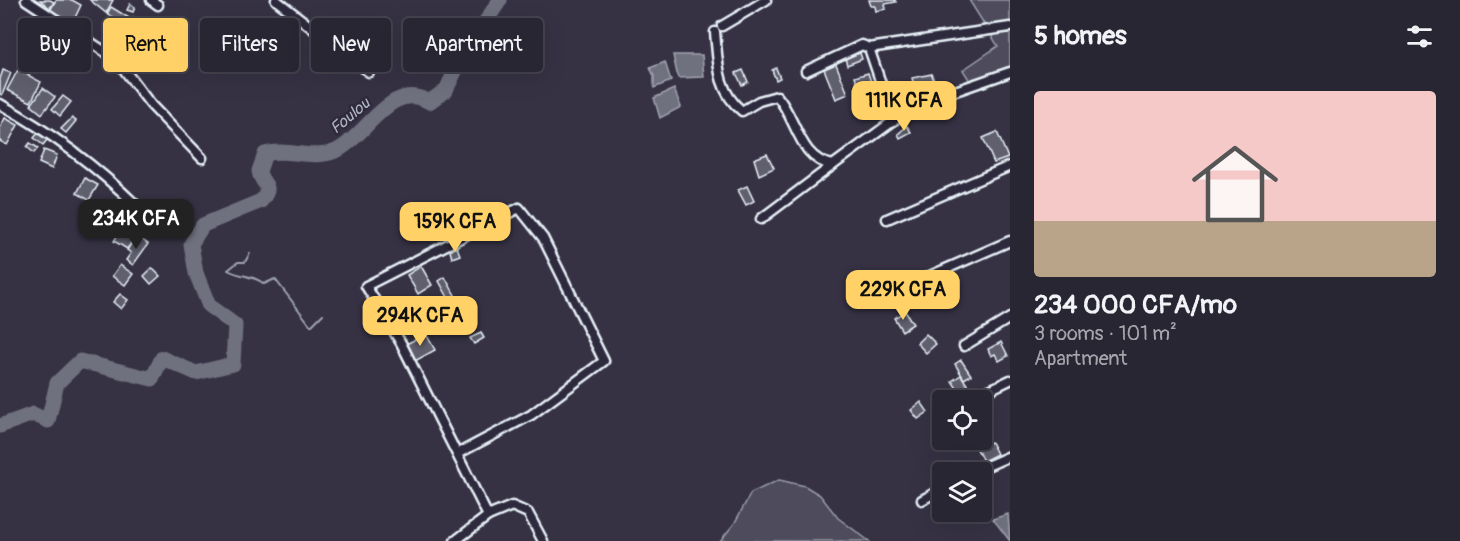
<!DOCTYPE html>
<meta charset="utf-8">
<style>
:root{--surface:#282633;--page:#34323f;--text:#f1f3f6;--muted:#a5a5ac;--line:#44434e;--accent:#ffd166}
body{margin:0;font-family:Pangolin,sans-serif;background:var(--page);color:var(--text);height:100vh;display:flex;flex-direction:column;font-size:22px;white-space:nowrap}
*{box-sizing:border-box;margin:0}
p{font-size:20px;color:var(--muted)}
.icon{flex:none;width:33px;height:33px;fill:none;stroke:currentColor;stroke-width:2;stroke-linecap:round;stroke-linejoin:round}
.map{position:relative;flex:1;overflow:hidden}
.side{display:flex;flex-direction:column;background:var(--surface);width:450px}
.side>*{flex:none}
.guide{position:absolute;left:18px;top:18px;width:570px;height:54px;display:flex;gap:12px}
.tools{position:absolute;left:932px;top:390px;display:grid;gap:12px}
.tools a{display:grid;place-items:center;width:60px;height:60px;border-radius:6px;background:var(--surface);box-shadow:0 6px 24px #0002,0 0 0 2px var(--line);font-size:30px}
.price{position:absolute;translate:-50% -51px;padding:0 14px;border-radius:12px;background:var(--accent);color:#111;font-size:20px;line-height:39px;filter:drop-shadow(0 2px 3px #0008)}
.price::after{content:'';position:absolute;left:50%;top:36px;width:18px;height:14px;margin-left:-9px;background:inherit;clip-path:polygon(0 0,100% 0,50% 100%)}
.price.selected{background:#222;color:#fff}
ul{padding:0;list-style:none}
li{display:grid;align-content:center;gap:12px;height:318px;padding:0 24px}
li span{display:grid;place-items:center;height:186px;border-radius:6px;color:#555}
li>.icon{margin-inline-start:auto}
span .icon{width:108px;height:108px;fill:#fffc;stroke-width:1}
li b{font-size:26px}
h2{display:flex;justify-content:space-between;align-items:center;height:72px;padding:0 24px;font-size:26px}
.tag{padding:0 21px;border-radius:6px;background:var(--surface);box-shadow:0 6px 24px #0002,0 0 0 2px var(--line);font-size:21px;line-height:54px}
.tag.selected{background:var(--accent);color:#111}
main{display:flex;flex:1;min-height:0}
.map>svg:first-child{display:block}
.green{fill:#4d4b5c;stroke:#9a9eaa;stroke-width:1.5}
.water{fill:#70717f;stroke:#a0a4af;stroke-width:1.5}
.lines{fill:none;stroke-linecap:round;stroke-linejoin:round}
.stream{stroke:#a0a4af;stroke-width:2}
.river{stroke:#70717f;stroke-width:15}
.building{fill:#605e6e;stroke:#e8f1f8;stroke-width:1.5}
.minor-casing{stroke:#e8f1f8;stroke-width:13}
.minor{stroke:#2f2a3d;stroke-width:8}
.labels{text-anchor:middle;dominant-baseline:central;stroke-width:5;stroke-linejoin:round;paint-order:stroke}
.water-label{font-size:16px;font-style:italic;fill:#b2b7c2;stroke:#2f2a3d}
</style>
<main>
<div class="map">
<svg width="1010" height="541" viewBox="0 0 1010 541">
<rect width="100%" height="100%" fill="#363244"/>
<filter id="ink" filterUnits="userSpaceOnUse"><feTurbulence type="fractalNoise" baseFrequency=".0167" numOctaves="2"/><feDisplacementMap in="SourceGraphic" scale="12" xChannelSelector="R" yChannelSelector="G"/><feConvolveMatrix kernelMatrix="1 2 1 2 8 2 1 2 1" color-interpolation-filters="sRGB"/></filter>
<g filter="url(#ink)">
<!-- green -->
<g class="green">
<polygon points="969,0 1010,0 1010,72 972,84 963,70 998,46"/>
<polygon points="779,480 805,486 820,495 838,518 869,541 720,541 734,524 751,493"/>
</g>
<!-- water -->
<g class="water">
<polygon points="673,55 702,55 704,77 678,78"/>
<polygon points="665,62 671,81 654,88 654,76 650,68"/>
<polygon points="674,89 681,107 660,118 654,98"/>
<polygon points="1008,514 1010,541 993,519"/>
</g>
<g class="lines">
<!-- stream -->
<path class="stream" d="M250 253 245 262H238L228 270C240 277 255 275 264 284L275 279 311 326 323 314"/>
<!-- river -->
<path class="river" d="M0 426 33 414 48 421 57 383 80 361 152 379 162 358 196 373 233 364 235 325 209 306 196 273 191 244 203 225 261 201C275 184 261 186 259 171L265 154C289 147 312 162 338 150 367 135 392 79 429 102L446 90 462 57 500 0"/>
</g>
<!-- building -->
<g class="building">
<polygon points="40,0 50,0 54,2 50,8"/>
<polygon points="56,0 72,0 81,5 72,24 50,11"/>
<polygon points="90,0 113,0 106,13"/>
<polygon points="869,0 895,0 896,2 885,4 886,9 876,11 875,6 871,6"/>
<polygon points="130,4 135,7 133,12 127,10"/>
<polygon points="111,7 129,18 125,24 107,14"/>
<polygon points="133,17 145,25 122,62 110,55"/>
<polygon points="52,23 72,35 67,44 47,33"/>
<polygon points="78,39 89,43 87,49 76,46"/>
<polygon points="860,53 862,59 847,65 845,58"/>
<polygon points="836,64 848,94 836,99 824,69"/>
<polygon points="776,68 780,78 776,80 772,70"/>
<polygon points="3,70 11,73 2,95 0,94 0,79"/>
<polygon points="18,70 41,82 31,102 7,90"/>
<polygon points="743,70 748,82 742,85 736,73"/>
<polygon points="868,73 873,88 860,92 855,77"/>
<polygon points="932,74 935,88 916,94 912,78"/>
<polygon points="43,88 55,97 42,114 31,105"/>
<polygon points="63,96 71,102 60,116 52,109"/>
<polygon points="5,118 18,125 7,145 0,141 0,128"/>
<polygon points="72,118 76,121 66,133 61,129"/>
<polygon points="907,126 911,132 900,138 898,134"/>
<polygon points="39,132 47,140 43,145 34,138"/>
<polygon points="997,132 1008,158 994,163 983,138"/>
<polygon points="30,143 38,148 34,153 27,147"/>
<polygon points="44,150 57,155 52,169 39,163"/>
<polygon points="767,154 774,168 759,175 754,159"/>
<polygon points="85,178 98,185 89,200 77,193"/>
<polygon points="747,186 754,201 746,205 738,190"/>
<polygon points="109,203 121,210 112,225 100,218"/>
<polygon points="124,225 137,233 127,249 114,241"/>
<polygon points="137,236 148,244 133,265 126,260 131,253 127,250"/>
<polygon points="457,247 460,255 452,258 450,251"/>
<polygon points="120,265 133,274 125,285 112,276"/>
<polygon points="421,266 432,285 418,294 407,275"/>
<polygon points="152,268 160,276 151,284 144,276"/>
<polygon points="445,277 456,297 450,301 439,281"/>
<polygon points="120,294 128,300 121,309 113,302"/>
<polygon points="905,311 913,324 902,331 894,318"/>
<polygon points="481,333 484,338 474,344 470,338"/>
<polygon points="426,334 435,350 415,361 406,344"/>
<polygon points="926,334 936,344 926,353 917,343"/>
<polygon points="1001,342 1008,356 999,361 995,354 991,356 988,349"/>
<polygon points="961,360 971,375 964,379 955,364"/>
<polygon points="961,375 971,391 962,396 952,381"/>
<polygon points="921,402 928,412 918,419 911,410"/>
<polygon points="991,442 997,454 983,461 977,449"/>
</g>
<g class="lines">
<defs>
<g id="minor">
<polyline points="26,0 116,59 151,105 202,158"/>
<polyline points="151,0 158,5"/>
<polyline points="276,0 369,72"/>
<polyline points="722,26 766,0"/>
<path d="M715 32C718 62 717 91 742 111L759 101 777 96C797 119 799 160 833 165L915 105 1010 72"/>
<polyline points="869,48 893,119"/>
<polyline points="806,71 862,45 869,48 1010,27"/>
<path d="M0 104C50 132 96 166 137 206"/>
<polyline points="761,219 833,165"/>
<polyline points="887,219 1010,166"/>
<polyline points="909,285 1010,241"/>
<polyline points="964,346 1010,318"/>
<polyline points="981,394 1010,380"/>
<polyline points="973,472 1010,456"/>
<polyline points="922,500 942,489"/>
<polyline points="488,516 512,506 528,513 543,541"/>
<polyline points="455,541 488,516 401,343 366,286 519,208 543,238 604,361 531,415 457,454"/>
</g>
</defs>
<!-- minor casing -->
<use href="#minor" class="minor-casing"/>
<!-- minor -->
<use href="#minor" class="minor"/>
</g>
</g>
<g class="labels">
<!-- water labels -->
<g class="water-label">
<text transform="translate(350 116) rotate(-40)">Foulou</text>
</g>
</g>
</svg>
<div class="tools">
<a><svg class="icon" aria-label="locate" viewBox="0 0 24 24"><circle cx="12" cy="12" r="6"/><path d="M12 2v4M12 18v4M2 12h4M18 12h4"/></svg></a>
<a><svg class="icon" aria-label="layers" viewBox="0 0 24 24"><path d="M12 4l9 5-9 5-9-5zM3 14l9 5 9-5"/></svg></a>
</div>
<b class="price" style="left:904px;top:132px">111K CFA</b>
<b class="price selected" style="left:136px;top:250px">234K CFA</b>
<b class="price" style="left:455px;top:253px">159K CFA</b>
<b class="price" style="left:903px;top:321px">229K CFA</b>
<b class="price" style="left:420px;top:347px">294K CFA</b>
<div class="guide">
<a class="tag">Buy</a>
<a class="tag selected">Rent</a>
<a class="tag">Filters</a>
<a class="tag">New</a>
<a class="tag">Apartment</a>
</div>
</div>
<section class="side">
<h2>5 homes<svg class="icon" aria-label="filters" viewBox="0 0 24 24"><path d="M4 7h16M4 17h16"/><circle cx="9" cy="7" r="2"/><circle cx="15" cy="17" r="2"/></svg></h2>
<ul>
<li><span style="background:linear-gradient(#f6c9c9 70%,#b9a48a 0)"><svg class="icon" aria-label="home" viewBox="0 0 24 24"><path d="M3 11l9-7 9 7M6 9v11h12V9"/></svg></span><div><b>234 000 CFA/mo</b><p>3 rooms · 101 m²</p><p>Apartment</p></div></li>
</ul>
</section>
</main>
